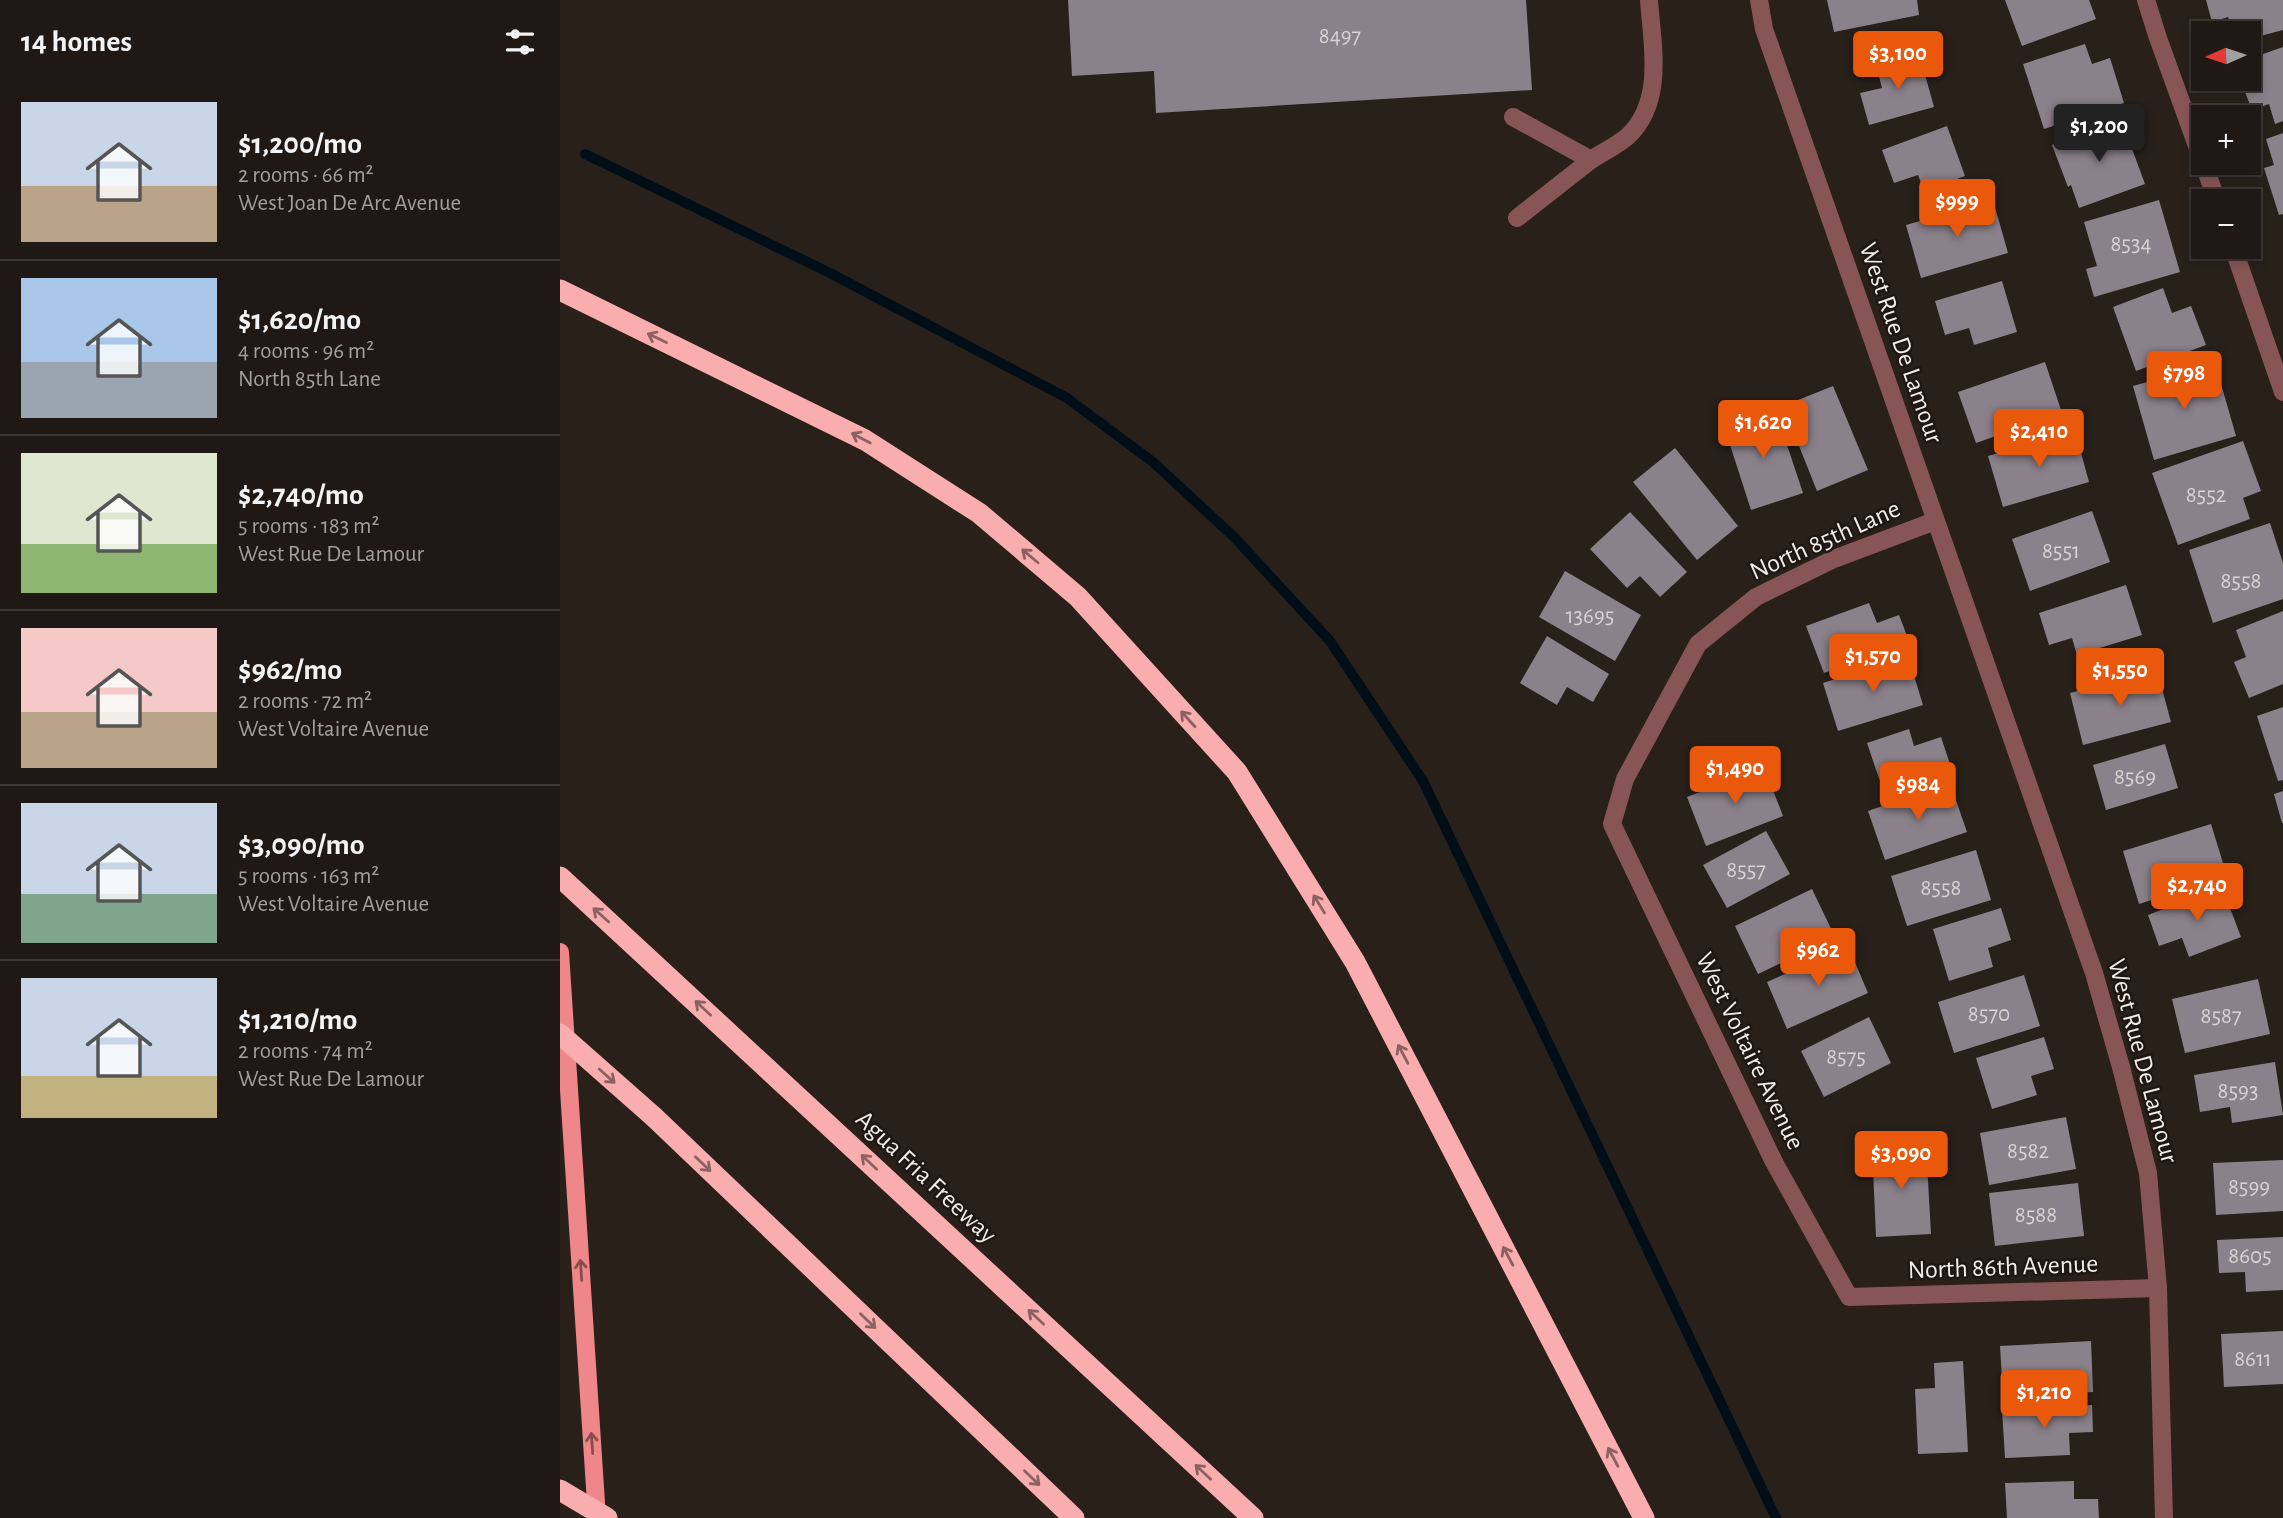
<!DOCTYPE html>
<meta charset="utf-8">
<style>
:root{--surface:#1f1814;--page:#2c2522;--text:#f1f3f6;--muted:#a1a0a0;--line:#3c3734;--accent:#ea580c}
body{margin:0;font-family:"Alegreya Sans",sans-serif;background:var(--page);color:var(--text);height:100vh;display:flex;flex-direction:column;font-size:26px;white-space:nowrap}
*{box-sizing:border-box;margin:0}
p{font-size:23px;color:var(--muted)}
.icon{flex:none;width:38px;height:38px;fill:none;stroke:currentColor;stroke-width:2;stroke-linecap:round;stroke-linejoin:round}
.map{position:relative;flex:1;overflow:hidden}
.details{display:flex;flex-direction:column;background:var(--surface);width:560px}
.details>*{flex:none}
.needle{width:46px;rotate:267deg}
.buttons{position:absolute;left:1631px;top:21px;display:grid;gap:14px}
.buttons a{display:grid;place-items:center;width:70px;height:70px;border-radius:0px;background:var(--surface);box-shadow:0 4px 10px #0003,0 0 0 2px var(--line);font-size:35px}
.price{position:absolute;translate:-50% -60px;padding:0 16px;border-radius:7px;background:var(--accent);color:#fff;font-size:23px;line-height:46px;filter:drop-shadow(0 2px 4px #0008)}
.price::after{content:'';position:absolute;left:50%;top:42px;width:21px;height:16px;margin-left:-10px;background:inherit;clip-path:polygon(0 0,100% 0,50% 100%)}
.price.current{background:#222;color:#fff}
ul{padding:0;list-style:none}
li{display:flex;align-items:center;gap:21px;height:175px;padding:0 21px}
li+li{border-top:2px solid var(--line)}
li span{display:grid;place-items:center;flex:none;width:196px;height:140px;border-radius:0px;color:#555}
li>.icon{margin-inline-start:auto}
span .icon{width:84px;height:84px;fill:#fffc;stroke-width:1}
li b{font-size:30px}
h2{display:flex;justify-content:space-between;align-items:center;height:84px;padding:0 21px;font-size:30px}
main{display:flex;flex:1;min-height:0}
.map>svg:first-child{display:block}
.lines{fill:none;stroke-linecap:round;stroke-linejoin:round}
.stream{stroke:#000e18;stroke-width:10}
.building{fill:#8b818a}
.minor{stroke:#885557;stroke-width:18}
.major{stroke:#ef868a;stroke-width:18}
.highway{stroke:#faadae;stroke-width:21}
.highway-bridge{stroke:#faadae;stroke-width:21}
.oneway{stroke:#8c6260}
.oneway2{stroke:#874e4e}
.labels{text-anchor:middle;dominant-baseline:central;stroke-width:5;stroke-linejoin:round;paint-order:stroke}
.number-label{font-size:23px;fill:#d9d2d1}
.street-label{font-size:26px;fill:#f3ede9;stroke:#1f1711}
</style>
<main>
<section class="details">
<h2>14 homes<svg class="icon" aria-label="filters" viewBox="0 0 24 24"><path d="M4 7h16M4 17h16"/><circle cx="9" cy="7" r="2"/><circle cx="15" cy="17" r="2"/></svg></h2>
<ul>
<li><span style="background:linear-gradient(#c9d6e8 60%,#b9a48a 0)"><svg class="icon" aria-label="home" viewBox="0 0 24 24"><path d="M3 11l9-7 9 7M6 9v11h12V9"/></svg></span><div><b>$1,200/mo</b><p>2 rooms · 66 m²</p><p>West Joan De Arc Avenue</p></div></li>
<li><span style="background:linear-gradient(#a9c7e8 60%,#9aa5b1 0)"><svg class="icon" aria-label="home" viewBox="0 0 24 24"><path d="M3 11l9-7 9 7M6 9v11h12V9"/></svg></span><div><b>$1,620/mo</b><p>4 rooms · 96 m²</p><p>North 85th Lane</p></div></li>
<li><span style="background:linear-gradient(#dfe7d0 65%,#8fb573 0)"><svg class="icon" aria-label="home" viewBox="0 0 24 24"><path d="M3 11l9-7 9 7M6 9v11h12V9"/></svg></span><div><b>$2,740/mo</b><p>5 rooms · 183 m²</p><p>West Rue De Lamour</p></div></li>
<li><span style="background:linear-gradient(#f6c9c9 60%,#b9a48a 0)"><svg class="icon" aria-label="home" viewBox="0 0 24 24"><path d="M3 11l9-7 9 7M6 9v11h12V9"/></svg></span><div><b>$962/mo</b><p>2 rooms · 72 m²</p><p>West Voltaire Avenue</p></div></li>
<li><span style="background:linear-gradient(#c9d6e8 65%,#7fa58c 0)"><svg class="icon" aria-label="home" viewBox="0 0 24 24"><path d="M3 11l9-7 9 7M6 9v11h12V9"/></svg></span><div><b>$3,090/mo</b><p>5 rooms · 163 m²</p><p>West Voltaire Avenue</p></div></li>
<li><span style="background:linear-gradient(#c9d6e8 70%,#c2b280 0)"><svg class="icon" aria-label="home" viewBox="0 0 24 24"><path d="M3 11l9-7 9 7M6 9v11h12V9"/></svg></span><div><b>$1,210/mo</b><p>2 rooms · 74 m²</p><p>West Rue De Lamour</p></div></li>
</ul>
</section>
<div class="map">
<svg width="1723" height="1518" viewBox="0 0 1723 1518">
<rect width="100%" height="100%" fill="#29201a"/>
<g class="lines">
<!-- stream -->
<polyline class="stream" points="25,154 270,273 507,398 593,462 674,537 770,641 863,781 1216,1518"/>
</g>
<!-- building -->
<g class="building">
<polygon points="508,0 966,0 972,90 596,113 594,71 512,76"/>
<polygon points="1267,0 1357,0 1359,15 1274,32"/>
<polygon points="1445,0 1529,0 1536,19 1462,46"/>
<polygon points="1646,0 1723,0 1723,30 1689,39 1689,33 1673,33 1668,17 1652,22"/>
<polygon points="1525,44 1532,64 1550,58 1564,103 1484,129 1463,64"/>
<polygon points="1723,47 1723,121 1715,124 1709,104 1692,110 1680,79 1689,79 1689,59"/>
<polygon points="1359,53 1374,107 1309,125 1300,93 1322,88 1316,65"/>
<polygon points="1561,119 1585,184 1519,208 1511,185 1508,187 1492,145"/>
<polygon points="1387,126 1405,176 1364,191 1358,175 1334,183 1322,150"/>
<polygon points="1723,133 1723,214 1719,215 1704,168 1714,165 1706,139"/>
<polygon points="1433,200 1448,253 1361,278 1346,225"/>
<polygon points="1599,200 1620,272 1534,297 1526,269 1537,266 1524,222"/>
<polygon points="1442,281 1457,332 1414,345 1409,328 1385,335 1375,301"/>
<polygon points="1603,288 1612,313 1631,306 1646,345 1576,371 1553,307"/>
<polygon points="1485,362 1502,413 1416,443 1398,392"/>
<polygon points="1655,363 1676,436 1594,460 1573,386"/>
<polygon points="1273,386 1308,470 1257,491 1223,406"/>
<polygon points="1215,409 1243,493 1191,510 1164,426"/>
<polygon points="1515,431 1529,482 1443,507 1428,456"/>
<polygon points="1683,441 1701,491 1683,498 1690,519 1618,545 1592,473"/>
<polygon points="1115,448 1178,526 1137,560 1073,482"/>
<polygon points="1532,511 1550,562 1470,591 1452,539"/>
<polygon points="1070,512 1127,572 1100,597 1080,576 1067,588 1030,549"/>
<polygon points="1710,523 1723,563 1723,599 1653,623 1629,550"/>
<polygon points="1005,571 1081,615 1055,661 979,617"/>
<polygon points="1566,585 1582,635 1517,655 1512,638 1489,645 1479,613"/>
<polygon points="1309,603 1317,623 1339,615 1349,641 1264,673 1246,626"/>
<polygon points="1723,611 1723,684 1689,698 1674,662 1686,657 1676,630"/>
<polygon points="987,636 1049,674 1033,702 1007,687 997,705 960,683"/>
<polygon points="1348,656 1363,705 1278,731 1263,683"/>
<polygon points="1597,670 1611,722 1523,745 1510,693"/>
<polygon points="1723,707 1723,780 1718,781 1697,716"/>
<polygon points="1349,729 1354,746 1381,737 1392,770 1324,793 1307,743"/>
<polygon points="1605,744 1618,788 1546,810 1533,765"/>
<polygon points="1204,767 1223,816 1146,846 1127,797"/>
<polygon points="1390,783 1407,832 1325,860 1308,811"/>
<polygon points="1723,791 1723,823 1722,823 1714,794"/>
<polygon points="1651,824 1667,876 1579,904 1563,851"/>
<polygon points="1206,831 1230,874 1167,908 1143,865"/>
<polygon points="1416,850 1431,900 1347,926 1331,876"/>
<polygon points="1662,887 1681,937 1629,957 1622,938 1599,946 1588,915"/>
<polygon points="1252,889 1275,937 1198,974 1175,926"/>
<polygon points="1441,908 1451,940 1428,948 1433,967 1389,981 1373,929"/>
<polygon points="1288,946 1308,993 1227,1029 1207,982"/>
<polygon points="1464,975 1480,1026 1394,1053 1378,1002"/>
<polygon points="1698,979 1710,1034 1625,1053 1612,999"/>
<polygon points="1309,1017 1331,1063 1264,1097 1241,1051"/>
<polygon points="1484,1037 1494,1069 1471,1076 1477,1095 1432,1109 1416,1058"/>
<polygon points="1715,1062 1723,1115 1672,1123 1670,1107 1640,1112 1634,1075"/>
<polygon points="1506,1117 1516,1169 1429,1185 1420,1133"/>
<polygon points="1366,1145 1371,1234 1316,1237 1312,1147"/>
<polygon points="1723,1160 1723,1211 1656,1215 1653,1163"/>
<polygon points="1518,1183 1524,1236 1435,1246 1429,1193"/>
<polygon points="1723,1237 1723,1290 1686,1292 1685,1272 1659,1273 1657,1240"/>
<polygon points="1723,1331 1723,1384 1664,1387 1661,1334"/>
<polygon points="1531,1341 1533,1392 1443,1397 1440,1346"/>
<polygon points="1403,1361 1408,1452 1358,1454 1355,1389 1375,1388 1374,1363"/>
<polygon points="1532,1405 1533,1432 1509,1433 1510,1455 1445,1458 1442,1410"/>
<polygon points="1514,1481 1514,1499 1538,1499 1539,1518 1447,1518 1445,1483"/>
</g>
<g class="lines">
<!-- minor -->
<g class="minor">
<polyline points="1199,0 1204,29 1534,973 1561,1067 1588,1173 1598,1288 1604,1518"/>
<polyline points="1586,0 1598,38 1657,201"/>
<polyline points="953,117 1031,160 957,218"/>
<path d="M1031 160C1043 152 1058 145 1068 136 1105 101 1092 44 1089 0"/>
<polyline points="1673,247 1723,392"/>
<polyline points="1375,521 1274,559 1196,597 1138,644 1065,779 1052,824 1214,1162 1289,1297 1598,1288"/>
</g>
<!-- major -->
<polyline class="major" points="0,952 37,1518"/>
<!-- highway -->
<g class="highway">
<polyline points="0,290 305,440 419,513 518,597 677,772 795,962 1084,1518"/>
<polyline points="0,877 693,1518"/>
<polyline points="94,1117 514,1518"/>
<polyline points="0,1490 47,1518"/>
</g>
<!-- highway-bridge -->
<polyline class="highway-bridge" points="0,1034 94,1117"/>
</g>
<!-- one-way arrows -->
<defs><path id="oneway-shaft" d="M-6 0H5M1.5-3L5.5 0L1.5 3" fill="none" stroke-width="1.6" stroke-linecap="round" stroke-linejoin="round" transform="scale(1.75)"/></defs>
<g class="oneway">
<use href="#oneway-shaft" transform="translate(97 338) rotate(-154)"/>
<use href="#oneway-shaft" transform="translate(301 438) rotate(-152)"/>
<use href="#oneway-shaft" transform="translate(470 556) rotate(-140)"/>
<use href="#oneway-shaft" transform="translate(628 719) rotate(-132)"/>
<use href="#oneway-shaft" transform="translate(759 904) rotate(-122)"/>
<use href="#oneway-shaft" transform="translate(41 915) rotate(-138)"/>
<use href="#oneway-shaft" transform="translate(143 1008) rotate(-137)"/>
<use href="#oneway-shaft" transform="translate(843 1054) rotate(-118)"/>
<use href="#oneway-shaft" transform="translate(47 1076) rotate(42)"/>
<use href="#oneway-shaft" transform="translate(309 1162) rotate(-137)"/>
<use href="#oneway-shaft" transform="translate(143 1164) rotate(44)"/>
<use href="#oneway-shaft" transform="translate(948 1256) rotate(-118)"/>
<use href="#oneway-shaft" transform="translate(476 1317) rotate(-137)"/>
<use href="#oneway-shaft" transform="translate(308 1321) rotate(44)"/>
<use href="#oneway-shaft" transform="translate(1053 1457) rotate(-118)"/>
<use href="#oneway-shaft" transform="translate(643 1472) rotate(-137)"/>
<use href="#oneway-shaft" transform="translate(472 1478) rotate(44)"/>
</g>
<g class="oneway2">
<use href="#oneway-shaft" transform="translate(21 1270) rotate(-94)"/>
<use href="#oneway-shaft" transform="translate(32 1443) rotate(-94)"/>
</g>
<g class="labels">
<!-- number labels -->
<g class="number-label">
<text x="780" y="36">8497</text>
<text x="1571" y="244">8534</text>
<text x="1646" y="495">8552</text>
<text x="1501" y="551">8551</text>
<text x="1681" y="581">8558</text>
<text x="1030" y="616">13695</text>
<text x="1575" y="777">8569</text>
<text x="1186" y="870">8557</text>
<text x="1381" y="888">8558</text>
<text x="1429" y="1014">8570</text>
<text x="1661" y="1016">8587</text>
<text x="1286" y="1057">8575</text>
<text x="1678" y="1091">8593</text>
<text x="1468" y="1151">8582</text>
<text x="1689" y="1187">8599</text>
<text x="1476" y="1215">8588</text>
<text x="1690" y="1256">8605</text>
<text x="1693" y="1359">8611</text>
</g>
<!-- street labels -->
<g class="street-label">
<text transform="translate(1341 343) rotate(71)">West Rue De Lamour</text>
<text transform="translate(1265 540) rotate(-24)">North 85th Lane</text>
<text transform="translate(1190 1051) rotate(64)">West Voltaire Avenue</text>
<text transform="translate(1583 1061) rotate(75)">West Rue De Lamour</text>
<text transform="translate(366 1177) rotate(43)">Agua Fria Freeway</text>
<text transform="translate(1443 1267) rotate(-2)">North 86th Avenue</text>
</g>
</g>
</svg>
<div class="buttons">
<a><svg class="needle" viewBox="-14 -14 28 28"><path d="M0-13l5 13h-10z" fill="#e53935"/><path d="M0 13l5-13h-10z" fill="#a1a0a0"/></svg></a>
<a>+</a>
<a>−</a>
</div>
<b class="price" style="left:1338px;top:91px">$3,100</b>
<b class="price current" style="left:1539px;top:164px">$1,200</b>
<b class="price" style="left:1397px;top:239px">$999</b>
<b class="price" style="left:1624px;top:411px">$798</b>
<b class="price" style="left:1203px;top:460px">$1,620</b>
<b class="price" style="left:1479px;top:469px">$2,410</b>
<b class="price" style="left:1313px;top:694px">$1,570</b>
<b class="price" style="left:1560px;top:708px">$1,550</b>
<b class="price" style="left:1175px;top:806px">$1,490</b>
<b class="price" style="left:1358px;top:822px">$984</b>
<b class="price" style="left:1637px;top:923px">$2,740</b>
<b class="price" style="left:1258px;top:988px">$962</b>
<b class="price" style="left:1341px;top:1191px">$3,090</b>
<b class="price" style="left:1484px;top:1430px">$1,210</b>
</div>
</main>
